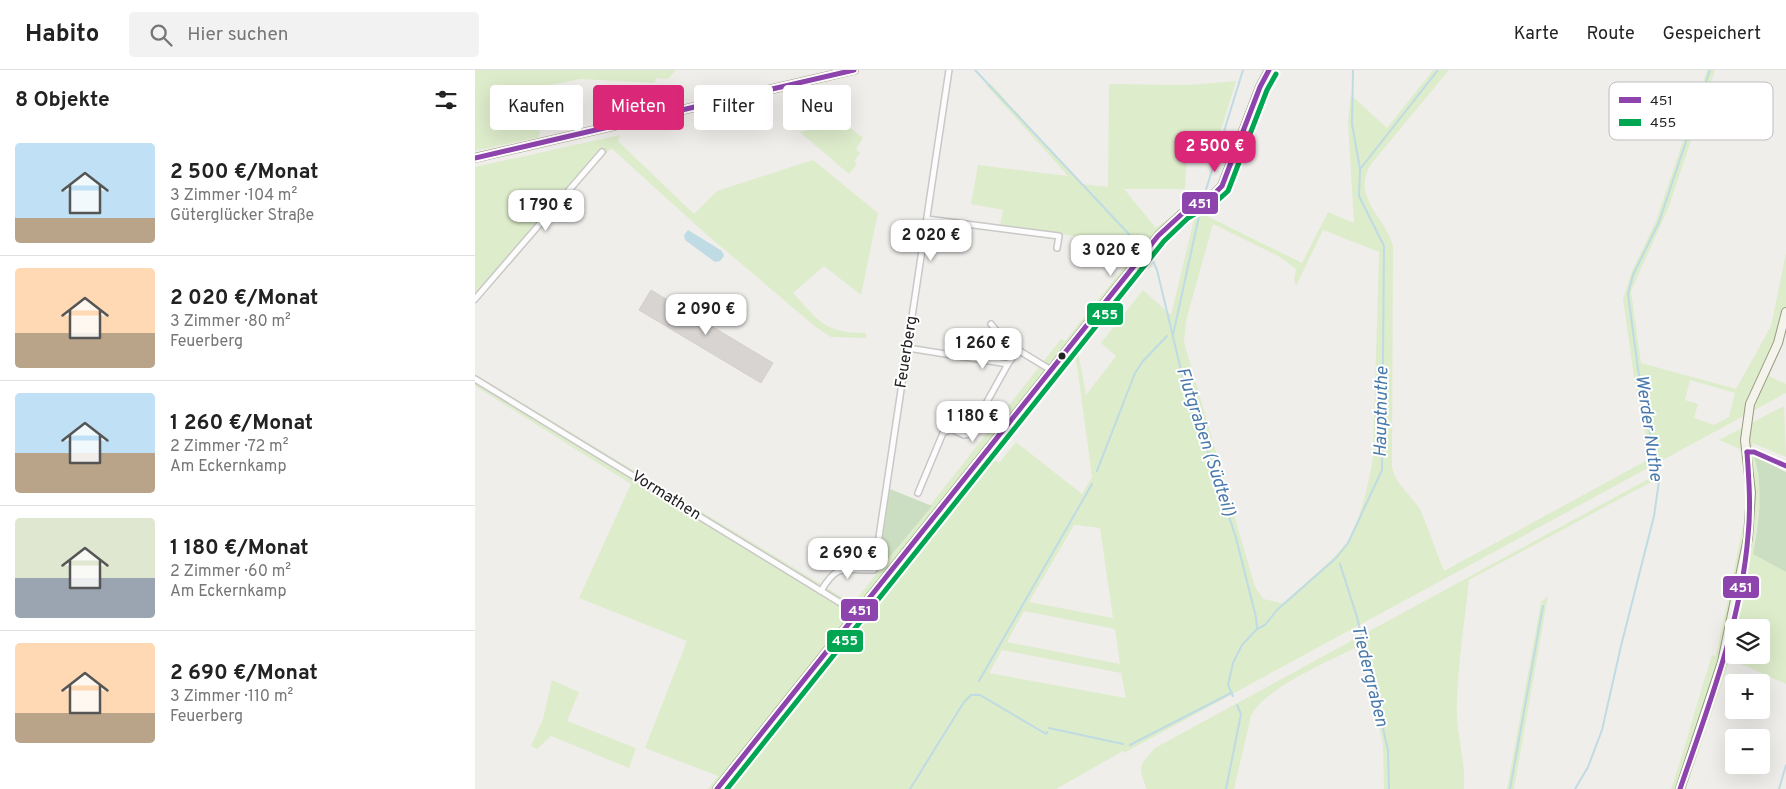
<!DOCTYPE html>
<html lang="de">
<meta charset="utf-8">
<style>
:root{--surface:#fff;--page:#f2f2f2;--text:#222;--muted:#767676;--line:#e0e0e0;--accent:#db2777}
body{margin:0;font-family:Overpass,sans-serif;background:var(--page);color:var(--text);height:100vh;display:flex;flex-direction:column;font-size:19px;white-space:nowrap}
*{box-sizing:border-box;margin:0}
p{font-size:16px;color:var(--muted)}
.icon{flex:none;width:28px;height:28px;fill:none;stroke:currentColor;stroke-width:2;stroke-linecap:round;stroke-linejoin:round}
.map{position:relative;flex:1;overflow:hidden}
.details{display:flex;flex-direction:column;background:var(--surface);width:475px}
.details>*{flex:none}
.top-card{position:absolute;left:15px;top:15px;width:475px;height:45px;display:flex;gap:10px}
.buttons{position:absolute;left:1250px;top:549px;display:grid;gap:10px}
.buttons a{display:grid;place-items:center;width:45px;height:45px;border-radius:5px;background:var(--surface);box-shadow:0 5px 20px #0002;font-size:25px}
.price{position:absolute;translate:-50% -42px;padding:0 11px;border-radius:10px;background:#fff;color:#222;font-size:16px;line-height:32px;filter:drop-shadow(0 1px 2px #0008)}
.price::after{content:'';position:absolute;left:50%;top:30px;width:15px;height:11px;margin-left:-8px;background:inherit;clip-path:polygon(0 0,100% 0,50% 100%)}
.price.selected{background:var(--accent);color:#fff}
ul{padding:0;list-style:none}
li{display:flex;align-items:center;gap:15px;height:125px;padding:0 15px}
li+li{border-top:1px solid var(--line)}
li span{display:grid;place-items:center;flex:none;width:140px;height:100px;border-radius:5px;color:#555}
li>.icon{margin-inline-start:auto}
span .icon{width:60px;height:60px;fill:#fffc;stroke-width:1}
li b{font-size:21px}
h2{display:flex;justify-content:space-between;align-items:center;height:60px;padding:0 15px;font-size:21px}
.tag{padding:0 18px;border-radius:5px;background:var(--surface);box-shadow:0 5px 20px #0002;font-size:18px;line-height:45px}
.tag.selected{background:var(--accent);color:#fff}
header{display:flex;align-items:center;gap:30px;box-sizing:border-box;height:70px;padding:0 25px;background:var(--surface);border-bottom:1px solid var(--line)}
header strong{font-size:24px}
nav{display:flex;gap:28px;margin-inline-start:auto;font-size:18px}
.search{width:350px;height:45px;background:var(--page);display:flex;align-items:center;gap:12px;box-sizing:border-box;padding:0 18px;border-radius:5px;color:var(--muted);font-size:19px}
main{display:flex;flex:1;min-height:0}
.map>svg:first-child{display:block}
.grass{fill:#ddeccb;fill-rule:evenodd}
.forest{fill:#cbdec1}
.water{fill:#bfdbe3}
.lines{fill:none;stroke-linecap:round;stroke-linejoin:round}
.stream{stroke:#bfdbe3;stroke-width:2}
.building{fill:#d7d4d2;stroke:#d3d0cc}
.street-casing{stroke:#c9c8c7;stroke-width:8}
.secondary-casing{stroke:#999a82;stroke-width:10}
.primary-casing{stroke:#a79c86;stroke-width:10}
.street{stroke:#fdfcfc;stroke-width:5}
.secondary{stroke:#f4f4ed;stroke-width:8}
.primary{stroke:#f3ede7;stroke-width:8}
.bus-1-casing{stroke:#fff;stroke-width:9}
.bus-2-casing{stroke:#fff;stroke-width:9}
.bus-1{stroke:#8e44ad;stroke-width:5}
.bus-2{stroke:#00a651;stroke-width:5}
.bus-dot{fill:#222;stroke:#fff;stroke-width:2}
.labels{text-anchor:middle;dominant-baseline:central;stroke-width:4;stroke-linejoin:round;paint-order:stroke}
.street-label{font-size:16px;fill:#222;stroke:#fff}
.water-label{font-size:18px;font-style:italic;fill:#4a7aab;stroke:#fff}
.key{fill:#fff;stroke:#bdbdbd;stroke-width:1}
.key-label{font-size:14px;fill:#222}
.line-badge{stroke:#fff;stroke-width:2}
.badge-label{font-size:14px;text-anchor:middle;font-weight:bold;fill:#fff}
</style>
<header>
<strong>Habito</strong>
<div class="search"><svg class="icon" aria-label="search" viewBox="0 0 24 24"><circle cx="10" cy="10" r="6"/><path d="M15 15l6 6"/></svg>Hier suchen</div>
<nav><a>Karte</a><a>Route</a><a>Gespeichert</a></nav>
</header>
<main>
<section class="details">
<h2>8 Objekte<svg class="icon" aria-label="filters" viewBox="0 0 24 24"><path d="M4 7h16M4 17h16"/><circle cx="9" cy="7" r="2"/><circle cx="15" cy="17" r="2"/></svg></h2>
<ul>
<li><span style="background:linear-gradient(#bfe0f5 75%,#b9a48a 0)"><svg class="icon" aria-label="home" viewBox="0 0 24 24"><path d="M3 11l9-7 9 7M6 9v11h12V9"/></svg></span><div><b>2 500 €/Monat</b><p>3 Zimmer · 104 m²</p><p>Güterglücker Straße</p></div></li>
<li><span style="background:linear-gradient(#ffd9b3 65%,#b9a48a 0)"><svg class="icon" aria-label="home" viewBox="0 0 24 24"><path d="M3 11l9-7 9 7M6 9v11h12V9"/></svg></span><div><b>2 020 €/Monat</b><p>3 Zimmer · 80 m²</p><p>Feuerberg</p></div></li>
<li><span style="background:linear-gradient(#bfe0f5 60%,#b9a48a 0)"><svg class="icon" aria-label="home" viewBox="0 0 24 24"><path d="M3 11l9-7 9 7M6 9v11h12V9"/></svg></span><div><b>1 260 €/Monat</b><p>2 Zimmer · 72 m²</p><p>Am Eckernkamp</p></div></li>
<li><span style="background:linear-gradient(#dfe7d0 60%,#9aa5b1 0)"><svg class="icon" aria-label="home" viewBox="0 0 24 24"><path d="M3 11l9-7 9 7M6 9v11h12V9"/></svg></span><div><b>1 180 €/Monat</b><p>2 Zimmer · 60 m²</p><p>Am Eckernkamp</p></div></li>
<li><span style="background:linear-gradient(#ffd9b3 70%,#b9a48a 0)"><svg class="icon" aria-label="home" viewBox="0 0 24 24"><path d="M3 11l9-7 9 7M6 9v11h12V9"/></svg></span><div><b>2 690 €/Monat</b><p>3 Zimmer · 110 m²</p><p>Feuerberg</p></div></li>
</ul>
</section>
<div class="map">
<svg width="1311" height="719" viewBox="0 0 1311 719">
<rect width="100%" height="100%" fill="#f0eeeb"/>
<!-- grass -->
<g class="grass">
<polygon points="0,0 201,0 193,9 181,8 180,13 105,9 57,19 66,56 64,67 0,81"/>
<path d="M958 0H974L897 93C874 126 912 149 918 176L917 397C921 416 937 425 946 441L969 501 1176 388 1160 314 1148 229 1157 201 1181 151 1232 0H1240L1193 139 1156 221 1166 293 1261 319 1296 256 1311 183V261L1294 306 1311 314V323L649 683 648 681 581 719H233L243 706 170 678 212 571 104 528 156 414 0 316V304L372 530 380 531 586 269 590 271 661 182 653 173 525 156 528 140 496 134 503 95 593 106 510 14H516L606 114 633 117 634 14 713 15 761 11 739 82 712 81 710 119H649L681 158 722 127 723 137 732 133V146L827 193 853 142 879 153 873 52 876 25 912 58ZM722 137 696 245 668 220 626 273 641 286 611 325 602 276 692 164 707 148ZM738 154 805 187 821 199 819 210 821 216 848 160 904 182 898 385C896 405 884 455 873 471 859 490 827 516 808 533L788 529 780 517 709 272 711 251ZM598 281 602 295 617 407 607 424 541 372 524 393 514 386ZM1215 310 1260 323 1254 347 1239 355 1219 348 1223 334 1210 330ZM599 455 625 458 638 548 554 532ZM549 541 640 559 645 594 532 572ZM527 580 646 603 651 628 514 603Z"/>
<polygon points="368,52 388,68 381,79 385,83 379,91 382,94 374,104 325,62"/>
<path d="M145 65 143 71 219 144 242 121 338 90 403 143 386 225 349 196 318 223C345 252 349 263 391 263V268L356 267 342 258 231 164 136 78 0 235V97Z"/>
<path d="M1309 336 1311 387 1277 373 1286 424 1278 484 1311 502V614L1255 589 1211 719H1196C1211 675 1223 629 1237 585L1241 586 1273 432 1265 379 1244 370ZM1259 558H1286V585H1259Z"/>
<path d="M1177 407 1178 411 994 510C990 550 983 592 982 632 980 662 991 687 989 719H909L908 673 884 576C855 591 790 617 776 646L759 719H672C662 696 664 696 680 678Z"/>
<polygon points="1073,526 1039,719 1032,719 1066,532"/>
<polygon points="77,610 104,622 92,651 161,678 154,698 76,666 62,679 56,676 68,649"/>
</g>
<!-- forest -->
<g class="forest">
<path d="M1279 386 1311 402V502L1278 484C1284 450 1289 420 1279 386Z"/>
<polygon points="415,419 457,436 402,502"/>
</g>
<!-- water -->
<polygon class="water" points="213,160 247,181 249,186 245,191 240,192 210,170 209,165"/>
<g class="lines">
<!-- stream -->
<g class="stream">
<polyline points="500,0 666,177"/>
<polyline points="886,98 963,0"/>
<polyline points="730,123 768,0"/>
<polyline points="676,187 682,200 706,300 761,468 781,547 782,559"/>
<polyline points="698,265 726,137"/>
<polyline points="622,401 660,303 668,291 692,266"/>
<polyline points="865,494 882,547 909,663 913,680 914,719"/>
<polyline points="504,611 617,414"/>
<polyline points="758,626 753,615 758,593 767,575 782,559 790,555 802,540 861,488 873,473 907,400 909,176 884,126 885,99 877,54 878,0"/>
<polyline points="574,658 648,674"/>
<polyline points="655,675 756,623"/>
<polyline points="435,719 489,632 496,625 505,625 571,664 572,662"/>
<polyline points="751,719 766,644 762,635"/>
<polyline points="1035,719 1068,536"/>
<polyline points="1100,719 1113,697 1127,660 1146,576 1179,446 1184,411 1163,299 1153,224 1158,205 1184,152 1235,0"/>
<polyline points="1304,719 1311,695"/>
</g>
</g>
<!-- building -->
<g class="building">
<polygon points="92,22 94,31 74,35 72,26"/>
<polygon points="176,220 298,293 286,313 164,240"/>
</g>
<g class="lines">
<defs>
<g id="street">
<polyline points="452,149 584,166 582,178"/>
<polyline points="0,229 127,82"/>
<polyline points="516,254 531,273 543,280"/>
<polyline points="433,278 533,294 543,280 576,300"/>
<polyline points="0,309 382,543"/>
<polyline points="1272,382 1279,382 1311,396"/>
<polyline points="443,423 468,363 476,359 489,365 494,364 533,294"/>
<path d="M346 521C363 492 369 501 399 500L474 0"/>
</g>
<g id="secondary">
<polyline points="242,719 683,166 709,142 738,125 747,116 785,17 794,0"/>
<polyline points="1205,719 1247,592 1273,468 1276,423 1270,370 1275,334 1303,273 1311,242"/>
</g>
<polyline id="primary" points="0,88 379,0"/>
</defs>
<!-- street casing -->
<use href="#street" class="street-casing"/>
<!-- secondary casing -->
<use href="#secondary" class="secondary-casing"/>
<!-- primary casing -->
<use href="#primary" class="primary-casing"/>
<!-- street -->
<use href="#street" class="street"/>
<!-- secondary -->
<use href="#secondary" class="secondary"/>
<!-- primary -->
<use href="#primary" class="primary"/>
<defs>
<g id="bus-1">
<polyline points="0,88 379,0"/>
<polyline points="1272,382 1279,382 1311,396"/>
<polyline points="242,719 683,166 709,142 738,125 747,116 785,17 794,0"/>
<path d="M1205 719C1233 637 1266 553 1273 466 1276 438 1274 410 1272 382"/>
</g>
<polyline id="bus-2" points="252,719 689,171 713,148 742,131 753,121 792,20 801,4"/>
</defs>
<!-- bus-1 casing -->
<use href="#bus-1" class="bus-1-casing"/>
<!-- bus-2 casing -->
<use href="#bus-2" class="bus-2-casing"/>
<!-- bus-1 -->
<use href="#bus-1" class="bus-1"/>
<!-- bus-2 -->
<use href="#bus-2" class="bus-2"/>
</g>
<!-- markers -->
<circle class="bus-dot" cx="587" cy="286" r="4.5"/>
<g class="labels">
<!-- street labels -->
<g class="street-label">
<text transform="translate(432 282) rotate(-81)">Feuerberg</text>
<text transform="translate(191 426) rotate(32)">Vormathen</text>
</g>
<!-- water labels -->
<g class="water-label">
<text transform="translate(907 342) rotate(-89)">Hauptnuthe</text>
<text transform="translate(1173 358) rotate(82)">Werder Nuthe</text>
<text transform="translate(730 372) rotate(72)">Flutgraben (Südteil)</text>
<text transform="translate(894 606) rotate(76)">Tiedergraben</text>
</g>
</g>
<!-- legend -->
<rect x="1134" y="12" width="164" height="58" rx="8" class="key"/>
<rect x="1144" y="27" width="22" height="6" fill="#8e44ad"/>
<rect x="1144" y="49" width="22" height="7" fill="#00a651"/>
<g class="key-label">
<text x="1175" y="35">451</text>
<text x="1175" y="57">455</text>
</g>
<g class="line-badge">
<rect x="706" y="121" width="38" height="24" rx="5" fill="#8e44ad"/>
<rect x="611" y="232" width="38" height="24" rx="5" fill="#00a651"/>
<rect x="1247" y="505" width="38" height="24" rx="5" fill="#8e44ad"/>
<rect x="365" y="528" width="39" height="24" rx="5" fill="#8e44ad"/>
<rect x="351" y="559" width="38" height="24" rx="5" fill="#00a651"/>
</g>
<g class="badge-label">
<text x="725" y="138">451</text>
<text x="630" y="249">455</text>
<text x="1266" y="522">451</text>
<text x="385" y="545">451</text>
<text x="370" y="575">455</text>
</g>
</svg>
<div class="buttons">
<a><svg class="icon" aria-label="layers" viewBox="0 0 24 24"><path d="M12 4l9 5-9 5-9-5zM3 14l9 5 9-5"/></svg></a>
<a>+</a>
<a>−</a>
</div>
<b class="price selected" style="left:740px;top:103px">2 500 €</b>
<b class="price" style="left:71px;top:162px">1 790 €</b>
<b class="price" style="left:456px;top:192px">2 020 €</b>
<b class="price" style="left:636px;top:207px">3 020 €</b>
<b class="price" style="left:231px;top:266px">2 090 €</b>
<b class="price" style="left:508px;top:300px">1 260 €</b>
<b class="price" style="left:498px;top:373px">1 180 €</b>
<b class="price" style="left:373px;top:510px">2 690 €</b>
<div class="top-card">
<a class="tag">Kaufen</a>
<a class="tag selected">Mieten</a>
<a class="tag">Filter</a>
<a class="tag">Neu</a>
</div>
</div>
</main>
